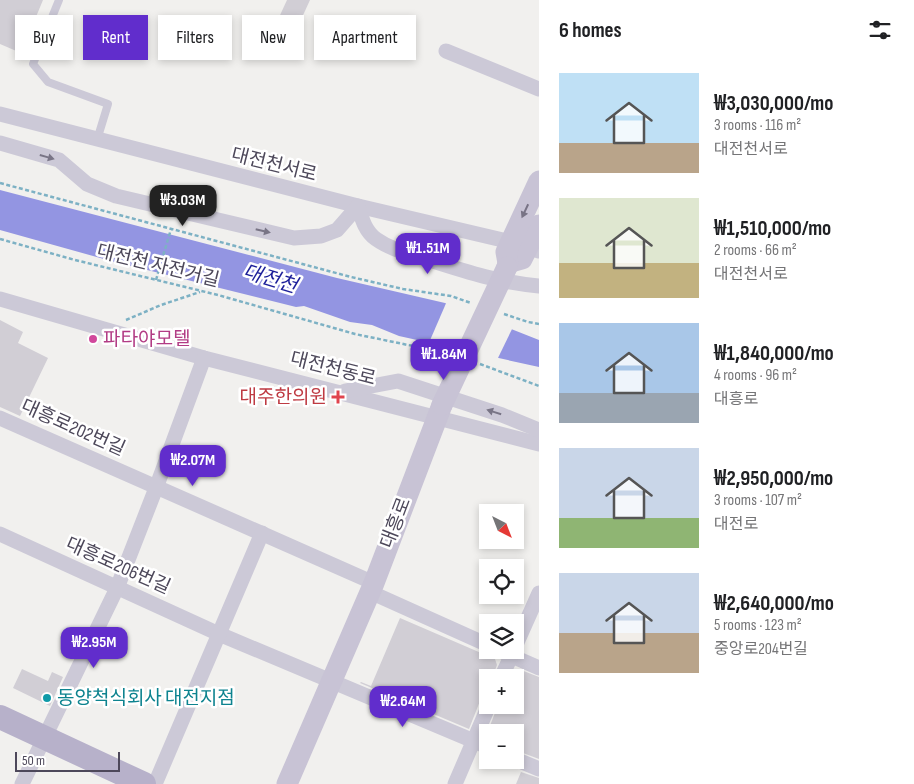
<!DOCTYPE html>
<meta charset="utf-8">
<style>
:root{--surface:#fff;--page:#f6f6f6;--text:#202124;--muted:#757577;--accent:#612dcc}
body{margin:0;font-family:"Sofia Sans Condensed","Noto Sans KR",sans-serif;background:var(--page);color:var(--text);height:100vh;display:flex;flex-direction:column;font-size:19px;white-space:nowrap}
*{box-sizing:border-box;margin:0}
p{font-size:16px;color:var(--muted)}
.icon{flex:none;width:28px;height:28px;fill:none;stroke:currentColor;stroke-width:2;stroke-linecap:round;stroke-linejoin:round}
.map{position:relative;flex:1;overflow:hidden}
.drawer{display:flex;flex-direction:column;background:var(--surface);width:375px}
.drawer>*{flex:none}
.banner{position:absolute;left:15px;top:15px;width:449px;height:45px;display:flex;gap:10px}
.needle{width:32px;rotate:138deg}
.fabs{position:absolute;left:479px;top:504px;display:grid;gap:10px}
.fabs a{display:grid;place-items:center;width:45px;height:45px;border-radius:0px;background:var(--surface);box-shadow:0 2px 8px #0003;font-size:25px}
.scale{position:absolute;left:15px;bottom:12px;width:105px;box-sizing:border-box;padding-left:5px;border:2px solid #4d485a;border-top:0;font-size:14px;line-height:18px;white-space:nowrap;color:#4d485a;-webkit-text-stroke:4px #fff;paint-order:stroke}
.price{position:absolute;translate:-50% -42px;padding:0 11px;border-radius:10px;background:var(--accent);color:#fff;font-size:16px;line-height:32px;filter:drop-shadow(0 1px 2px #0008)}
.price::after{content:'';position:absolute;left:50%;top:30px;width:15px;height:11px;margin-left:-8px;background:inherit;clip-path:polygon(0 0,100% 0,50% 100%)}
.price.active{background:#222;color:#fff}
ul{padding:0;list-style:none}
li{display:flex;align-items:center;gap:15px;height:125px;padding:0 20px}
li span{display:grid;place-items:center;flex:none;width:140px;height:100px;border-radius:0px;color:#555}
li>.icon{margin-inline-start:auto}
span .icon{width:60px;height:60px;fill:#fffc;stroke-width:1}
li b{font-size:21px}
h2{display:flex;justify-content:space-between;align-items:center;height:60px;padding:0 20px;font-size:21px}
.pill{padding:0 18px;border-radius:0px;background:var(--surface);box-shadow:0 2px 8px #0003;font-size:18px;line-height:45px}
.pill.active{background:var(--accent);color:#fff}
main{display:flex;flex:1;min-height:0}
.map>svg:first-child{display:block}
.water{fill:#9395e2}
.pier{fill:#f1f0ee}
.building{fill:#d1ced5}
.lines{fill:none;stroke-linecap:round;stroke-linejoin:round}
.path{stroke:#7db1c4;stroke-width:2.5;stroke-dasharray:4 2.5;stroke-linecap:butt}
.lane{stroke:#ccc9d7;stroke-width:8}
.street{stroke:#ccc9d7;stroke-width:15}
.secondary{stroke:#c8c3d5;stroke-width:21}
.primary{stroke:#b7b1ca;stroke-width:24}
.secondary-bridge{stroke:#c8c3d5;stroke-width:21}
.oneway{fill:#797586}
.oneway2{fill:#787385}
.hotel-dot{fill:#d1479c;stroke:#fff;stroke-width:2}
.health-dot{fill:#e0444e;stroke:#fff;stroke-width:2}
.culture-dot{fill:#0f9aa8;stroke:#fff;stroke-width:2}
.labels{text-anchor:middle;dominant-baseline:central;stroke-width:5;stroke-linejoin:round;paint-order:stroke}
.street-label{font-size:19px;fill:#4d485a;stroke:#fff}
.hotel-label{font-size:19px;fill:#b23c85;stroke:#fff;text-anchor:start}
.health-label{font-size:19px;fill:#be3a42;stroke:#fff;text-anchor:end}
.culture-label{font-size:19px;fill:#0d838f;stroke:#fff;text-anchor:start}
.water-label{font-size:20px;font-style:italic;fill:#1c1f99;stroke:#fff}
</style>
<main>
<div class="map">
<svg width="539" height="784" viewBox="0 0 539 784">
<rect width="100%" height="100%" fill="#f1f0ee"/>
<!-- water -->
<polygon class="water" points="0,190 337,278 445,303 539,340 539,367 399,336 372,325 350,322 304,306 296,307 111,261 0,230"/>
<!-- pier -->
<polygon class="pier" points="447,301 513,327 497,360 428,345"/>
<!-- building -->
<g class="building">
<polygon points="0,0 43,0 21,53 0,44"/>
<polygon points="287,0 310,0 288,48 269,39"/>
<polygon points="0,320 23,332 18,343 48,358 20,416 0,407"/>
<polygon points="400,618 495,659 497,665 492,678 488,678 488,696 480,701 469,729 360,683 361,682 371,686"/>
<polygon points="22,669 48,681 52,672 63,677 50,706 13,688"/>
<polygon points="521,670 539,677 539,759 515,750 515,732 488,732 488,737 486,736 498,705 515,705 515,678 512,678 514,672"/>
<polygon points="521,772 539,778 539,784 516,784"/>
</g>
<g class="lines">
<!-- path -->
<g class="path">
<polyline points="0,183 351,277 403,289 451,296 471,303"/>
<polyline points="0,239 75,260 218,295 355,334 408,345 449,351"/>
<polyline points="156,280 171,229"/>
<polyline points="504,314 528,322 539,324"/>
<polyline points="126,320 161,305 200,292"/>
<polyline points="480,364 539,386"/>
</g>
<!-- lane -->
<polyline class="lane" points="59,0 33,64 48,82 108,104 97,140"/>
<!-- street -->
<g class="street">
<polyline points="446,51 539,89"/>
<polyline points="0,114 358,206 511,242 539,251"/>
<path d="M0 143 59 160 87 184 116 196 294 238 321 236 337 230 358 206C362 219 365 231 376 239 390 249 407 253 423 258 464 271 496 282 539 286"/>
<polyline points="0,299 204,358 539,444"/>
<polyline points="345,391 398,381 502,415 539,430"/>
<polyline points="0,418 374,583"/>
<polyline points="0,534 219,634 488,747"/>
<polyline points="370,592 488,645"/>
<polyline points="515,647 539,593"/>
<polyline points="498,650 539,668"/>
<polyline points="501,678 514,650"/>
<polyline points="515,759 539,769"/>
<polyline points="22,784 117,588 156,488 204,358"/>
<polyline points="155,784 262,533"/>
<polyline points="455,784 489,705"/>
</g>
<!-- secondary -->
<g class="secondary">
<polyline points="508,263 522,259 539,225"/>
<polyline points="507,267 508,263 506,252 539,181"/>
<polyline points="287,784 374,583 442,405"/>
</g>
<!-- primary -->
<polyline class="primary" points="0,717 144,784"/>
<!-- secondary-bridge -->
<polyline class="secondary-bridge" points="442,405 507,267"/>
</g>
<!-- one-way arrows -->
<defs><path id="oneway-solid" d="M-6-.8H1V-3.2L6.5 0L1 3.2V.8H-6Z" transform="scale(1.25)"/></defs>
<g class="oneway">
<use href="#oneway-solid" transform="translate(47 157) rotate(16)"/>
<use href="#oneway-solid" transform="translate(263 231) rotate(13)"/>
<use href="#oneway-solid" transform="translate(494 412) rotate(-163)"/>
</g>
<use class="oneway2" href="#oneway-solid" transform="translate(525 211) rotate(115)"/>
<!-- markers -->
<circle class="hotel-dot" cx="93" cy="339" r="5"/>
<path class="health-dot" d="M335.5 389.5h5v5h5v5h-5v5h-5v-5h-5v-5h5z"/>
<circle class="culture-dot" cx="47" cy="698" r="5"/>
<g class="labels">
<!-- street labels -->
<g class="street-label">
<text transform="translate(274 165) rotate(14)">대전천서로</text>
<text transform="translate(158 266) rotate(14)">대전천 자전거길</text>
<text transform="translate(333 369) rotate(14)">대전천동로</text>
<text transform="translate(73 428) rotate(24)">대흥로202번길</text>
<text transform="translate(396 523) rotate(-69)">대흥로</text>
<text transform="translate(118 566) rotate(24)">대흥로206번길</text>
</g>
<!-- hotel labels -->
<g class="hotel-label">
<text x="103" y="339">파타야모텔</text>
</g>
<!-- health labels -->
<g class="health-label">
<text x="327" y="397">대주한의원</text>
</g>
<!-- culture labels -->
<g class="culture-label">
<text x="57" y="698">동양척식회사 대전지점</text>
</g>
<!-- water labels -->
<g class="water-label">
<text transform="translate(270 279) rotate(17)">대전천</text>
</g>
</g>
</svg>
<div class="fabs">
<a><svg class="needle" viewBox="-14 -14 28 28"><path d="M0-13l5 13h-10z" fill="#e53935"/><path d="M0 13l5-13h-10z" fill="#757577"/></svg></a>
<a><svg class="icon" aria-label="locate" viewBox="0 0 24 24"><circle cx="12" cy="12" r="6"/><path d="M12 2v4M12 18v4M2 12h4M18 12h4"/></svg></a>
<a><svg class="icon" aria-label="layers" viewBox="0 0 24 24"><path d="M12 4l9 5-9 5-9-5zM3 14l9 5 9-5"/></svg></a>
<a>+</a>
<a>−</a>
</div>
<div class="scale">50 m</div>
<b class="price active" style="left:183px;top:227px">₩3.03M</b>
<b class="price" style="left:428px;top:275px">₩1.51M</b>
<b class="price" style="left:444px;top:381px">₩1.84M</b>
<b class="price" style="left:193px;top:487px">₩2.07M</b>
<b class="price" style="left:94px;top:669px">₩2.95M</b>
<b class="price" style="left:403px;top:728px">₩2.64M</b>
<div class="banner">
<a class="pill">Buy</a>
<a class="pill active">Rent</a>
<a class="pill">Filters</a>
<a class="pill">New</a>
<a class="pill">Apartment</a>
</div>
</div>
<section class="drawer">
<h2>6 homes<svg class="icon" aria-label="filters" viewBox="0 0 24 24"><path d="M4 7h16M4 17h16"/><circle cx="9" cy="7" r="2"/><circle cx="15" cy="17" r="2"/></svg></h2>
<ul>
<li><span style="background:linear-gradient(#bfe0f5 70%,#b9a48a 0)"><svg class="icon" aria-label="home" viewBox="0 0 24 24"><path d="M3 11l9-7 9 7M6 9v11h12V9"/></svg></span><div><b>₩3,030,000/mo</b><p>3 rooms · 116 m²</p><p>대전천서로</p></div></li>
<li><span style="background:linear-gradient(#dfe7d0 65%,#c2b280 0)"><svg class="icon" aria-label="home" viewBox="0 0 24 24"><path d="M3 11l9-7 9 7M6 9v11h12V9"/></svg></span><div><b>₩1,510,000/mo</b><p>2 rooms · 66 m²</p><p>대전천서로</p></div></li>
<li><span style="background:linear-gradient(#a9c7e8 70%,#9aa5b1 0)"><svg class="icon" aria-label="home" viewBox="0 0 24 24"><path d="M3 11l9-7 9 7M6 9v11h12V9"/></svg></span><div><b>₩1,840,000/mo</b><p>4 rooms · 96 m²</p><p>대흥로</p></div></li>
<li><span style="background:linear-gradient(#c9d6e8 70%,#8fb573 0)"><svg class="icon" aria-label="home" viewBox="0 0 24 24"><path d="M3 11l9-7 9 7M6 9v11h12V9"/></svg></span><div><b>₩2,950,000/mo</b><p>3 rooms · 107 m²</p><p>대전로</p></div></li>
<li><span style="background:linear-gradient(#c9d6e8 60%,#b9a48a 0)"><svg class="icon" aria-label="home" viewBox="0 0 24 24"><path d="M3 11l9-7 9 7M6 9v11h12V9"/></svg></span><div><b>₩2,640,000/mo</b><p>5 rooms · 123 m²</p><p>중앙로204번길</p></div></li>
</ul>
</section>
</main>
